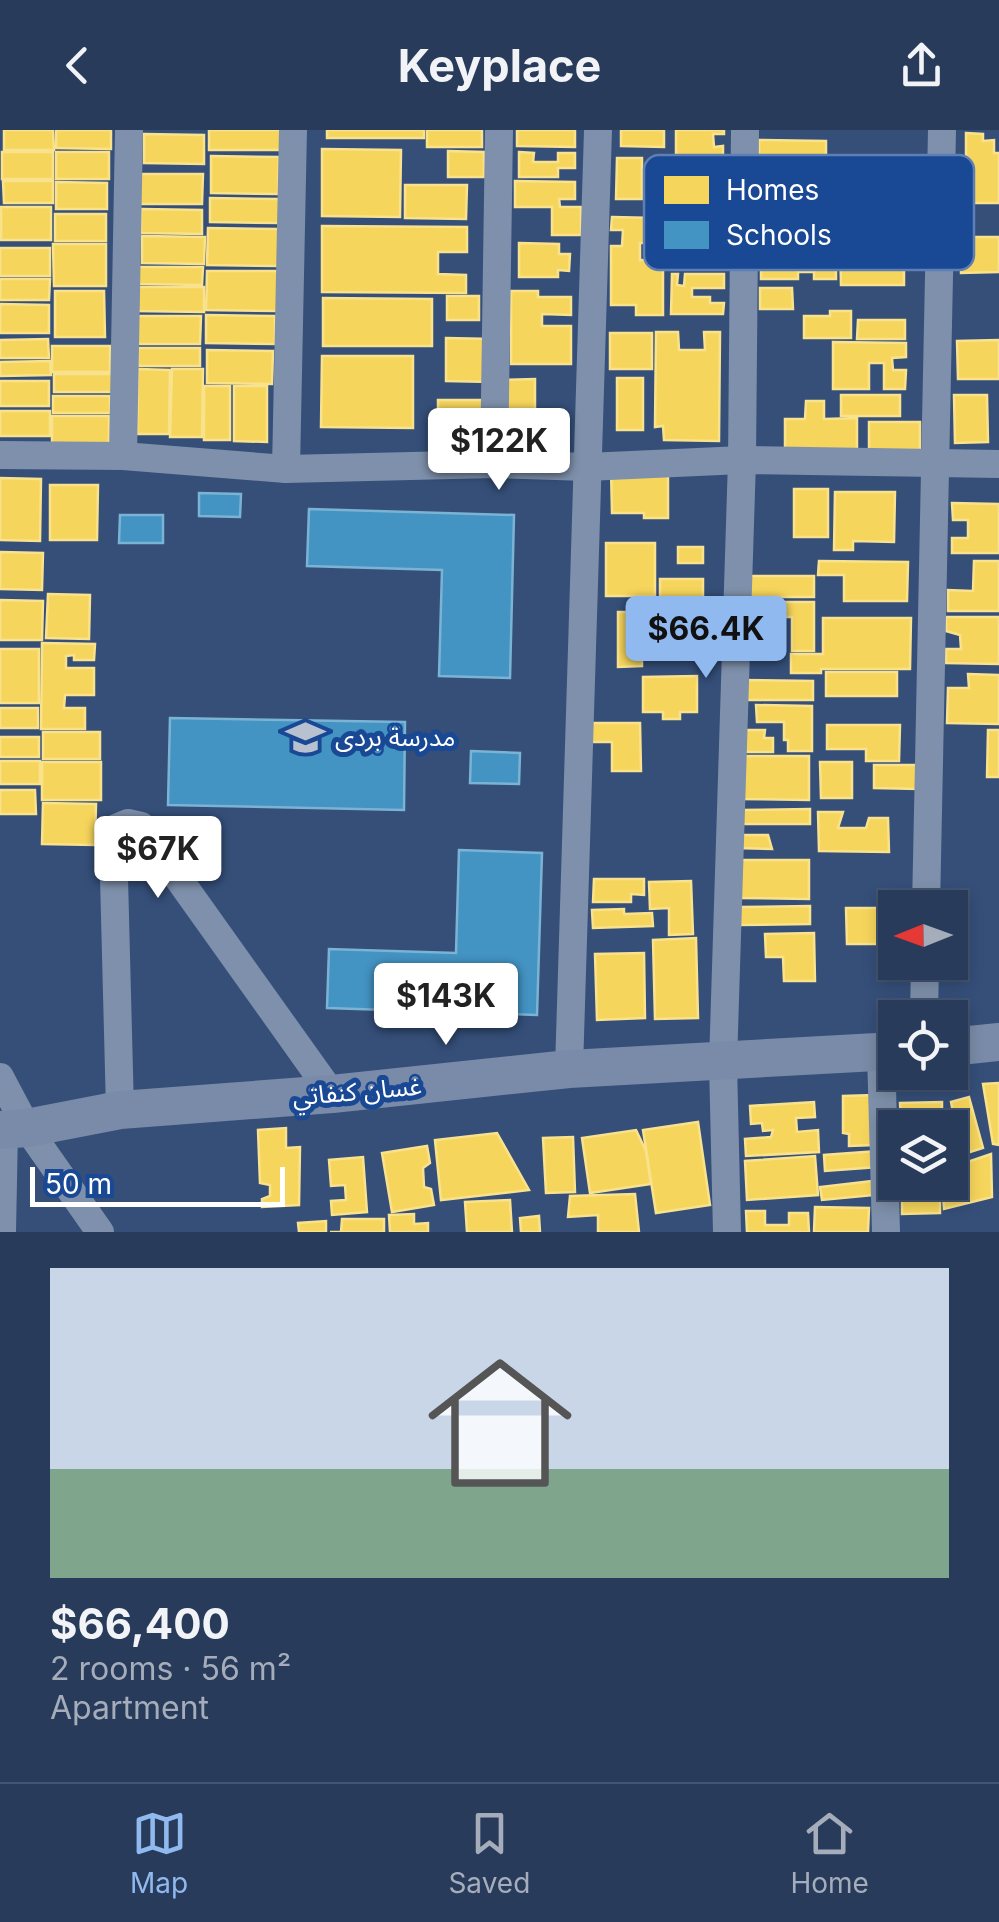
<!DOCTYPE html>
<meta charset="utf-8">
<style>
:root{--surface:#283b5b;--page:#344664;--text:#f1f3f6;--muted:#a5adbb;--line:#445571;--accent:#90b9f0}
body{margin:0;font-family:Inter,"Noto Sans Arabic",sans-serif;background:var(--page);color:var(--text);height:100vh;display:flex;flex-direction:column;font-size:38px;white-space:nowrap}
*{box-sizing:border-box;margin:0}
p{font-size:32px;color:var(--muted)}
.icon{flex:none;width:55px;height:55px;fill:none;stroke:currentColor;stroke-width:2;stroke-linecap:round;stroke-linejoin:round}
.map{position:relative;height:1102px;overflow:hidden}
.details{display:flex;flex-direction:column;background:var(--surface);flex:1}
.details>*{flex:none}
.needle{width:65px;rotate:269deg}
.buttons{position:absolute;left:878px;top:760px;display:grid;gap:20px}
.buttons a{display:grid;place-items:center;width:90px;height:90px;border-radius:0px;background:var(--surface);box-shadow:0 5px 15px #0003,0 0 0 2px var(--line);font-size:50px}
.scale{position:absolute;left:30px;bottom:25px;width:255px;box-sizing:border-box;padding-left:10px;border:5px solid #fff;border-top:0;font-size:28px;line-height:35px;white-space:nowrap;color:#fff;-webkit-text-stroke:8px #194895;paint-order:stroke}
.price{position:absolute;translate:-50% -85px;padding:0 22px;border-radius:10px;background:#fff;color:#222;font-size:32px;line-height:65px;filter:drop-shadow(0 2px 5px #0008)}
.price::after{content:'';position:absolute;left:50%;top:60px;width:30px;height:22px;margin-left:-15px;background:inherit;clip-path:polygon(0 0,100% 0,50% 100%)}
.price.on{background:var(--accent);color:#111}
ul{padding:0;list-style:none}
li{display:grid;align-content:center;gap:20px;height:530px;padding:0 50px}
li span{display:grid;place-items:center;height:310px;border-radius:0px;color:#555}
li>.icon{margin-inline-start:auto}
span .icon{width:180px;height:180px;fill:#fffc;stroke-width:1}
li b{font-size:42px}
header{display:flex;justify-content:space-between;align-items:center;height:130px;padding:0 50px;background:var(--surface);font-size:45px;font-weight:700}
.tabs{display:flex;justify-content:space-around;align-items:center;height:140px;border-top:2px solid var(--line);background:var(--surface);font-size:28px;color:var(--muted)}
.tabs a{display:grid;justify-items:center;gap:5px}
.tabs .on{color:var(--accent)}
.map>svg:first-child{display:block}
.homes{fill:#f6d55c;stroke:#f9e28d;stroke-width:2.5}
.schools{fill:#4393c3;stroke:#7bb3d5;stroke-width:2.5}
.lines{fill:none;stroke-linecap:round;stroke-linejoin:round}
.street{stroke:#7e90ab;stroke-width:28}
.secondary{stroke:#798ba8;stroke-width:38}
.labels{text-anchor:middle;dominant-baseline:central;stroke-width:10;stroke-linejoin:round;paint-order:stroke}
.poi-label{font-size:25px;fill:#fff;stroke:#194895;text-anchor:start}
.street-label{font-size:25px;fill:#fff;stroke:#194895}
.key{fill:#194895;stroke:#5e7fb5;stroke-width:2.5}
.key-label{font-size:28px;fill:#fff}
</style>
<header><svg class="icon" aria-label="back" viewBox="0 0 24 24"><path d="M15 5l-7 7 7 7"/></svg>Keyplace<svg class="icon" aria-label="share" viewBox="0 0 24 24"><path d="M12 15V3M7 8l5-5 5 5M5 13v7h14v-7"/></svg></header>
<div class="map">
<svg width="999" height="1102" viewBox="0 0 999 1102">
<rect width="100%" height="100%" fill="#354f79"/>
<!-- homes -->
<g class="homes">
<polygon points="4,0 53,0 54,20 4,20"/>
<polygon points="56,0 111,0 111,19 56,18"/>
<rect x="209" y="0" width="72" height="20"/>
<rect x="327" y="0" width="97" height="8"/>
<rect x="427" y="0" width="55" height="17"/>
<polygon points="517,0 575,0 575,17 517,16"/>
<polygon points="621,0 664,0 664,17 621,16"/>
<polygon points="676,0 724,0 724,4 713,4 714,17 723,16 723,28 705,28 706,37 723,38 723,68 676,68"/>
<polygon points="966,3 983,4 983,11 994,10 994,23 999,23 999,73 966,73"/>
<polygon points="144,4 204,5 204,34 144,33"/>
<polygon points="759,10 826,11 826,55 759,55"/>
<polygon points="322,19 401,20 400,87 322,86"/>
<polygon points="448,21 484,22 484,47 448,47"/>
<rect x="2" y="22" width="51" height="27"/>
<rect x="56" y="22" width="53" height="27"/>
<polygon points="519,22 534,23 533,32 558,32 558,23 575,23 575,38 558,38 558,47 519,47"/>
<polygon points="211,26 279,27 278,64 211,63"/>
<polygon points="617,28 642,28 642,69 616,69"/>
<polygon points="139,44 203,44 202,74 139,74"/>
<polygon points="3,51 53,51 53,73 4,73"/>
<polygon points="515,51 575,52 575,69 559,69 560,77 581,77 581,105 552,105 552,77 515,77"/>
<polygon points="56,52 107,53 107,79 56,79"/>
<polygon points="405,55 467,55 466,89 405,88"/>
<polygon points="210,68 279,69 279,93 210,92"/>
<rect x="1" y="77" width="50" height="33"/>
<polygon points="141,79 202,80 202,104 141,103"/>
<rect x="55" y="84" width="51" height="27"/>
<polygon points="612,87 656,88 656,113 640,113 640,130 663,130 663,185 636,185 636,175 611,175 611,116 622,116 623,100 611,100"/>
<polygon points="322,96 467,97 467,122 438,122 438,144 466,145 466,163 322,162"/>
<polygon points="208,98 279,99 278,136 207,135"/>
<polygon points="142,106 205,107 204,134 142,133"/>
<polygon points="961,107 999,107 999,142 961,143"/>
<polygon points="761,108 836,108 836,149 814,149 814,142 798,142 798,149 761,149 761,137 781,137 781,122 761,122"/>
<polygon points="519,113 559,114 559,124 570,124 569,141 558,140 558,147 519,147"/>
<polygon points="53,114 106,114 106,156 54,156"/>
<polygon points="840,114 863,114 863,122 904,122 904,155 841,155"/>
<rect x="0" y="118" width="50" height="28"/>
<polygon points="137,137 203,137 202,155 137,154"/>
<polygon points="207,141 278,141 277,181 206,180"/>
<polygon points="672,144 678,144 677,155 684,156 685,144 724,144 724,158 692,158 692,167 710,167 710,173 724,173 723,184 671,184"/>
<polygon points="0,149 50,149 49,170 0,170"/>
<polygon points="136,157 204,157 204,182 136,181"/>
<polygon points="760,158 792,158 793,179 760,179"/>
<polygon points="55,161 104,161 105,207 55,207"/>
<polygon points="511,161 538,161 538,167 571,167 571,185 542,184 542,196 571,196 571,234 511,234"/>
<rect x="447" y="166" width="32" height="24"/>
<polygon points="323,168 432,169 432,216 323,216"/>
<polygon points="0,174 49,175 49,203 0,203"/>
<polygon points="830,181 851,181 851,208 804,208 804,186 830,186"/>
<polygon points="206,185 275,186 275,214 206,213"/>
<polygon points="137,186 201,186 200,214 137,214"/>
<polygon points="858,190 905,190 905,209 857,209"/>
<polygon points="656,202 678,202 679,220 705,220 704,202 720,202 719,311 664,310 663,296 655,297"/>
<rect x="610" y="203" width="42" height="36"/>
<polygon points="446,208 493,209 492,252 446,251"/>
<polygon points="48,209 49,228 0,228 0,210"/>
<polygon points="999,210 999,249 958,249 957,211"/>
<polygon points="833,212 906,213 906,227 892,228 893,240 906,240 905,259 884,259 884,233 869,233 869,259 833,259"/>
<rect x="52" y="216" width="58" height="26"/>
<rect x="138" y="218" width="62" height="18"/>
<polygon points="207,220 273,221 272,254 207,253"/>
<polygon points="322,226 413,226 413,298 321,297"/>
<polygon points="50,231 51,245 0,246 0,232"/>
<polygon points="138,239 170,240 169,304 137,304"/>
<polygon points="172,239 203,239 202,307 170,307"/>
<rect x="54" y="244" width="64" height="18"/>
<rect x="617" y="248" width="26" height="52"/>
<polygon points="535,249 535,303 502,303 502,250"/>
<rect x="0" y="251" width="49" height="25"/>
<rect x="204" y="256" width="26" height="54"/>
<polygon points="234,256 267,256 267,312 234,311"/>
<rect x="841" y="265" width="59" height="21"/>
<polygon points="954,265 987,265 988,312 955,313"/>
<rect x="53" y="266" width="57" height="17"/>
<polygon points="438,270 488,270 488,298 438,297"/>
<polygon points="806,271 824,271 824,289 857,288 857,319 785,319 785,289 805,289"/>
<rect x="0" y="281" width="50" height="25"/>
<rect x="52" y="286" width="57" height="28"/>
<rect x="869" y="292" width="51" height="28"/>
<polygon points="611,338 668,338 668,388 644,388 644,383 612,383"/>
<polygon points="0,348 41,349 40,411 0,410"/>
<polygon points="50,355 98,355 97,410 50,410"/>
<rect x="794" y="359" width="34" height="48"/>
<polygon points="835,362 895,362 894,412 853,411 853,420 834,420"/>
<polygon points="952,373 999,374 999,423 952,423 952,408 968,408 968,390 953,390"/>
<rect x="606" y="413" width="49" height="53"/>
<rect x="678" y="417" width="25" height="16"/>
<polygon points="0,422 43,423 42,460 0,459"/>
<polygon points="819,431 908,432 907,471 844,471 844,445 818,445"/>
<polygon points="974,431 999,431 999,481 948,481 948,460 973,461"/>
<rect x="744" y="446" width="70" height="21"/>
<rect x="660" y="449" width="43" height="24"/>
<polygon points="48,464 90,465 89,509 46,508"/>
<polygon points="0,470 43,471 42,510 0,510"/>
<polygon points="744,472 814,472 814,521 792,521 792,487 769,487 769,497 780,497 780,521 744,521"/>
<polygon points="618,482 642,482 642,536 618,537"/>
<rect x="650" y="485" width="49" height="42"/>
<polygon points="946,487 999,487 999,534 946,533 946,519 961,519 960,505 946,501"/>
<polygon points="823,488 911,488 910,539 821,539 821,543 791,543 791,524 823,524"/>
<polygon points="42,513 95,514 94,530 74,530 74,525 66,526 66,538 94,538 94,565 65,565 64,578 85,578 85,599 41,599"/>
<rect x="0" y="519" width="39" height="54"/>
<rect x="826" y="542" width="71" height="24"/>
<polygon points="968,544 999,545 999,594 947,593 948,558 969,558"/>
<polygon points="697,546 697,582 680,582 680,589 663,589 663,582 643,582 643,547"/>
<polygon points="740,550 813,551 813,570 740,570"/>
<polygon points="756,575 812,576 812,621 788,621 788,610 784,610 784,592 757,592"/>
<rect x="0" y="578" width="38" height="20"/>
<polygon points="587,593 640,593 641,641 612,641 612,612 588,612"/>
<polygon points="827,595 900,595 899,631 866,631 866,619 827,619"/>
<polygon points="746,600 765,600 764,608 773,608 773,622 736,622"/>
<polygon points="988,600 999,600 999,647 987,647"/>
<rect x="43" y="602" width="57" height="27"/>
<rect x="0" y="607" width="39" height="20"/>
<polygon points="738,626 809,626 809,670 738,669"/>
<rect x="0" y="631" width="40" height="23"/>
<rect x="42" y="632" width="59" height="38"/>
<polygon points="820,632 852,632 852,668 821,668"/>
<polygon points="874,635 918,635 918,659 874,658"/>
<polygon points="0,660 35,660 36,684 0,684"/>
<polygon points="43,673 96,674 95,715 42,714"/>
<polygon points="810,679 810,694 739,694 739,680"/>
<polygon points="818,682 843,682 838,698 866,698 869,688 888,688 889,722 819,721"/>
<polygon points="736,705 768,705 772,719 736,718"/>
<polygon points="738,730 809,730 809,769 738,768"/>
<polygon points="594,749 644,749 644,765 631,764 631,772 593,772"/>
<polygon points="691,751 693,804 669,805 669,778 650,779 649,752"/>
<polygon points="810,776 810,794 740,795 739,777"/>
<polygon points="846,778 882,778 882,814 847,814"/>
<polygon points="624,779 624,784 652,783 653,796 593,798 592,780"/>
<polygon points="814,803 815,851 784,851 783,827 766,827 765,804"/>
<polygon points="696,808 698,888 655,889 653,810"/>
<polygon points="644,823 645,888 597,890 595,824"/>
<polygon points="999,953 999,1015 993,1014 983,954"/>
<polygon points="874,965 875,1015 849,1016 849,1004 843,1003 843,966"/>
<polygon points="969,967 983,1018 961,1025 951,972"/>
<polygon points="814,972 815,987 796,988 797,1002 818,1000 819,1022 746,1026 745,1009 771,1007 773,1000 763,1001 762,993 751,994 750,976"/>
<polygon points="942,972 942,998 901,998 900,973"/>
<polygon points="698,992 710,1075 656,1083 643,1000"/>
<polygon points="286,998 286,1018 300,1017 299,1075 262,1077 262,1069 270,1066 270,1055 260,1053 258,1000"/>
<polygon points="636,1000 646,1021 651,1054 590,1063 582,1008"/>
<polygon points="497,1003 529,1060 441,1070 435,1010"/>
<polygon points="573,1007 575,1062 546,1063 543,1008"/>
<polygon points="427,1016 430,1033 423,1038 424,1057 431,1059 434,1075 392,1082 382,1023"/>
<polygon points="877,1021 878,1037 825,1041 824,1025"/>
<polygon points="991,1024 992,1067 944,1079 942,1052 950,1052 950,1038"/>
<polygon points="815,1026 818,1065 747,1070 745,1031"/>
<polygon points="363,1027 367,1082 332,1085 331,1071 346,1070 345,1055 331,1056 329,1030"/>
<polygon points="873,1051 875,1065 822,1070 820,1057"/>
<polygon points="902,1052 940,1052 940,1083 902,1084"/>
<polygon points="635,1064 639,1102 598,1102 598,1085 568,1087 570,1066"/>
<polygon points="510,1070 512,1102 467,1102 465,1072"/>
<polygon points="815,1077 869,1078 868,1102 814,1102"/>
<polygon points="746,1081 765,1081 765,1095 789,1095 789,1083 808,1083 809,1102 747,1102"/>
<polygon points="414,1084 414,1094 428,1093 428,1102 390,1102 389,1085"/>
<polygon points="539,1086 540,1102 521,1102 520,1088"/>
<polygon points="342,1089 384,1089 384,1102 330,1102 341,1102"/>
<polygon points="326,1091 326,1102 299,1102 298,1093"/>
</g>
<!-- schools -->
<g class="schools">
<polygon points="199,363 241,364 240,387 199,386"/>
<polygon points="309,379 514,385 510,548 439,546 442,440 307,436"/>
<polygon points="120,385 163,385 163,413 119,413"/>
<polygon points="170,588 405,592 404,680 168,675"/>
<polygon points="471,621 520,623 519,654 470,653"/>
<polygon points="459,720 542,723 537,885 327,878 329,819 456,823"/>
</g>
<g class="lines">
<!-- street -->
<g class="street">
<polyline points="0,325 123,326 286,339 494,334 587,337 742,330 999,334"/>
<polyline points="123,326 129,0"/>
<polyline points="494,334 499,0"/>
<polyline points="286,339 293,0"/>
<polyline points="926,778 942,0"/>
<polyline points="924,888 925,832"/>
<polyline points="881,922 886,1102"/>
<polyline points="569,939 598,0"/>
<polyline points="0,947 27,998 100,1102"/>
<polyline points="120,980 113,709 116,698 128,693 141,696 332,964"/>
<polyline points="2,1102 4,1000"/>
<polyline points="727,1102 723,933 742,330 745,0"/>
</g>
<!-- secondary -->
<g class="secondary">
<polyline points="950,917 999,912"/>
<polyline points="0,1000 27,998 120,980 332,964 569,939 895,921"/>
</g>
</g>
<!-- icons -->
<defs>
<symbol id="school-bare" viewBox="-9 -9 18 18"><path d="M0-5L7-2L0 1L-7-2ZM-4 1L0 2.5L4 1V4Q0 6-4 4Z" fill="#b8c1d0" stroke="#194895" stroke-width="2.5" paint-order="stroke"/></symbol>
</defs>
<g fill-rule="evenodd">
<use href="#school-bare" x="278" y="580" width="55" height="55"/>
</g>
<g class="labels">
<!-- poi labels -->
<g class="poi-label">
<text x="335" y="607">مدرسة بردى</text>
</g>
<!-- street labels -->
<g class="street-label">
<text transform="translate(357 961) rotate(-5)">غسان كنفاتي</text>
</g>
</g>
<!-- legend -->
<rect x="644" y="25" width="330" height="115" rx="15" class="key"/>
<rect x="664" y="46" width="45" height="28" fill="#f6d55c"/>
<rect x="664" y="91" width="45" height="28" fill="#4393c3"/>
<g class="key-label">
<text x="726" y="70">Homes</text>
<text x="726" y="115">Schools</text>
</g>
</svg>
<div class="buttons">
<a><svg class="needle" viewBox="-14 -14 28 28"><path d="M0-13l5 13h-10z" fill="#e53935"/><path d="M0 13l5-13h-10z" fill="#a5adbb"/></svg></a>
<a><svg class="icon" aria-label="locate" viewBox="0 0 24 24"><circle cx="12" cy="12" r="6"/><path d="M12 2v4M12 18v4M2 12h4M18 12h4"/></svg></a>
<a><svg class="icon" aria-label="layers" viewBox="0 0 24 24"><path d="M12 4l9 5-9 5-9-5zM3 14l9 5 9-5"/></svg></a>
</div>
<div class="scale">50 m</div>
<b class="price" style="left:499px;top:363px">$122K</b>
<b class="price on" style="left:706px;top:551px">$66.4K</b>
<b class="price" style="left:158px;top:771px">$67K</b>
<b class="price" style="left:446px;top:918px">$143K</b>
</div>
<section class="details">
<ul>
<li><span style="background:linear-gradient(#c9d6e8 65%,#7fa58c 0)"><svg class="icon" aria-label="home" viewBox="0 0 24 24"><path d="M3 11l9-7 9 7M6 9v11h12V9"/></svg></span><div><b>$66,400</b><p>2 rooms · 56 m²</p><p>Apartment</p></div></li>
</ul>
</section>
<nav class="tabs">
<a class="on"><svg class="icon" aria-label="map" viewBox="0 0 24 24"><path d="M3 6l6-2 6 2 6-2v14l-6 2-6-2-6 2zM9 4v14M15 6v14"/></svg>Map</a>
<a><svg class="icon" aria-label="saved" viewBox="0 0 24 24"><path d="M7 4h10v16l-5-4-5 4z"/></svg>Saved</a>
<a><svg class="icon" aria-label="home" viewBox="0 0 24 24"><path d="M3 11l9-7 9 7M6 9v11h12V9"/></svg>Home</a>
</nav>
